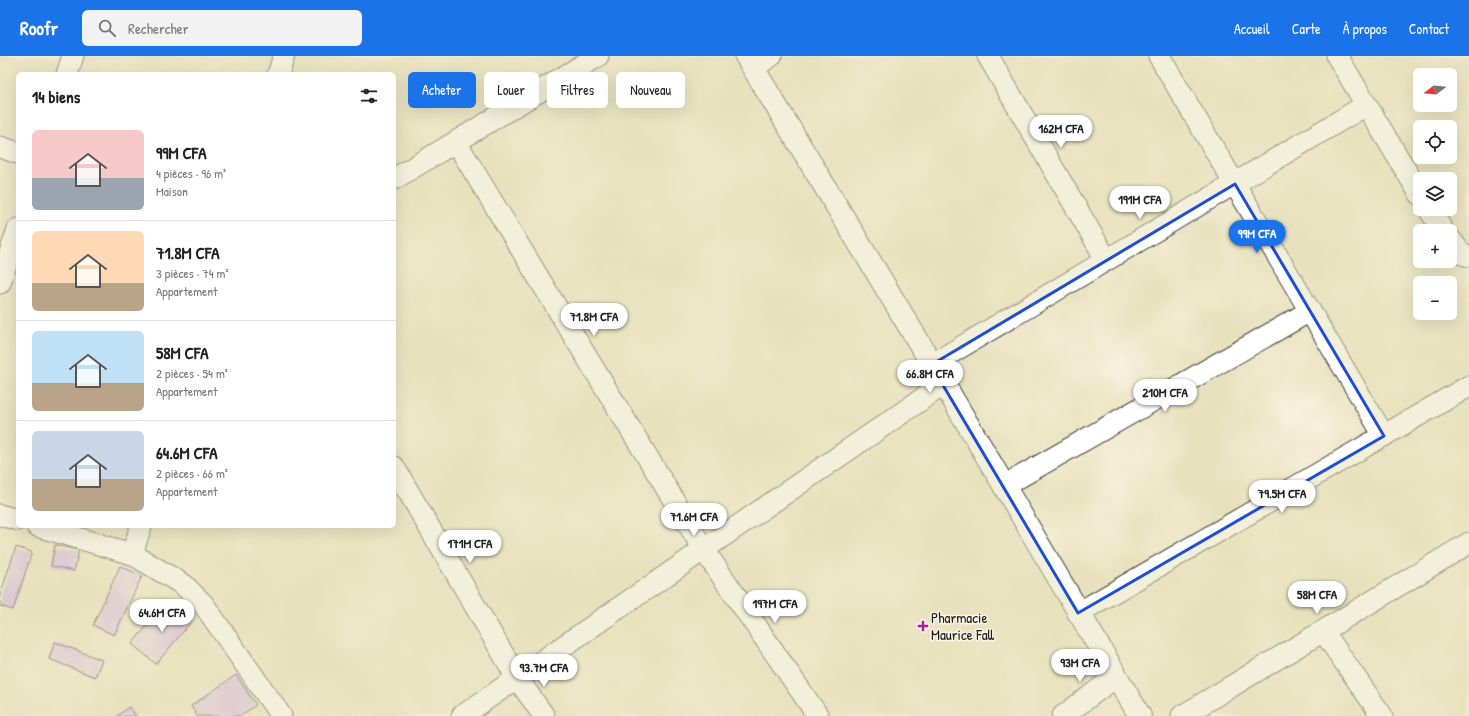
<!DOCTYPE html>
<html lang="fr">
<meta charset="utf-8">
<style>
:root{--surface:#fff;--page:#f2f2f2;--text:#222;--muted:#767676;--line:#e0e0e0;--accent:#1a73e8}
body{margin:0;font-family:"Patrick Hand",sans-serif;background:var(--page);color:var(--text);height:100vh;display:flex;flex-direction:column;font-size:15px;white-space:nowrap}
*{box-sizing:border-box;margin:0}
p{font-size:13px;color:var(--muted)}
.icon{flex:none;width:22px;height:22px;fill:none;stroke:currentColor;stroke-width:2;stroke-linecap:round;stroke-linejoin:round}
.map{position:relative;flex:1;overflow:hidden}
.panel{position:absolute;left:16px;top:16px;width:380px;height:456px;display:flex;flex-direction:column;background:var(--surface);border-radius:6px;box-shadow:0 4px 16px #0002}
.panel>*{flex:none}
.hud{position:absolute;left:408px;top:16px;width:380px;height:36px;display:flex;gap:8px}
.needle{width:26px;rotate:254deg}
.fabs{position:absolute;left:1413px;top:12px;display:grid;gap:8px}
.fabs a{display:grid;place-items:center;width:44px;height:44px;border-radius:6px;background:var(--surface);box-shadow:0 4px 16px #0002;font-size:20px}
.price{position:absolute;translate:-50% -34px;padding:0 9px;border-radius:14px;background:#fff;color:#222;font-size:13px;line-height:26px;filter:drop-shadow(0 1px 2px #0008)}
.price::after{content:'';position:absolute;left:50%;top:24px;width:12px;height:9px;margin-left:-6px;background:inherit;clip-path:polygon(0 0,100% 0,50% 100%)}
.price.selected{background:var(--accent);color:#fff}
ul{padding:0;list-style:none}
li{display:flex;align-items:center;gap:12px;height:100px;padding:0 16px}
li+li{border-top:1px solid var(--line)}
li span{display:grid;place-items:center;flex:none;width:112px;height:80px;border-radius:6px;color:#555}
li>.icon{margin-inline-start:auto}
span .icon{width:48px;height:48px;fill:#fffc;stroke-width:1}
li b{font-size:17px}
h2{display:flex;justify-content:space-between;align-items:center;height:48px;padding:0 16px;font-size:17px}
.pill{padding:0 14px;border-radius:6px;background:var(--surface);box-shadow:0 4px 16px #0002;font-size:14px;line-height:36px}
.pill.selected{background:var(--accent);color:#fff}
header{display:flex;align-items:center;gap:24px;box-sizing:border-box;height:56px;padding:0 20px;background:var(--accent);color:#fff}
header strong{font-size:19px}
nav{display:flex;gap:22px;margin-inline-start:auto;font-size:14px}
.search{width:280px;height:36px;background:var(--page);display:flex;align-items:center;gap:10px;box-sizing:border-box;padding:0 14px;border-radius:6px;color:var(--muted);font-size:15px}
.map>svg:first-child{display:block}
.building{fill:#d3aded}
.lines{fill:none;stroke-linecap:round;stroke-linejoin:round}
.street-casing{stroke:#3b3a34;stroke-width:23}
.secondary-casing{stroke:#3b3a34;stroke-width:24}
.street{stroke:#fff;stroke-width:21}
.secondary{stroke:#fff;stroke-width:22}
.marked{fill:none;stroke:#1d4ed8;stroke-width:3;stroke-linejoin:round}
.poi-dot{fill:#b5179e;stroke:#fcf5e5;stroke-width:1.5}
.labels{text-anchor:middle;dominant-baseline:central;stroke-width:3;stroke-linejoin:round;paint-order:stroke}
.poi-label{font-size:15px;fill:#1c1c1c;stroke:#fcf5e5;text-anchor:start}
</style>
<header>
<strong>Roofr</strong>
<div class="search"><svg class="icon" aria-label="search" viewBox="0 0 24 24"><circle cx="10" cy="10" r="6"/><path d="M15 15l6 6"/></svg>Rechercher</div>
<nav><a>Accueil</a><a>Carte</a><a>À propos</a><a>Contact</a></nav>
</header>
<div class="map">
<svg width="1469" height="660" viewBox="0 0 1469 660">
<rect width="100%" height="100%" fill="#fcf5e5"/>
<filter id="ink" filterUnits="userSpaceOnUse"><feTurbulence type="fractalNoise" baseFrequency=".025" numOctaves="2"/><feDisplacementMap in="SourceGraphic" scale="8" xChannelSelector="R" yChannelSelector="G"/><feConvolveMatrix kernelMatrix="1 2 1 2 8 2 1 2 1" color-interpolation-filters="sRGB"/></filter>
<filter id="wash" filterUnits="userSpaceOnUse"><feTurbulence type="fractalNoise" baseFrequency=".012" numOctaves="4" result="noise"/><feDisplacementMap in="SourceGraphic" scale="16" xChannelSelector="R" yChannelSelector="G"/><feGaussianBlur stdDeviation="0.9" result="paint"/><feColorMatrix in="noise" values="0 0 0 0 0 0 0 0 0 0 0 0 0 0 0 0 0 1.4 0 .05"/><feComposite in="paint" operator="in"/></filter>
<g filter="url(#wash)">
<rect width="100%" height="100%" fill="#e8e1be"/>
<g id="blocks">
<!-- building -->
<g class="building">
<polygon points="55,489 79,494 74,515 51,510"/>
<polygon points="16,491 32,496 13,554 0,550 0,539"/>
<polygon points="120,510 142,520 114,579 93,569"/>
<polygon points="167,546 191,566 156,608 132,588"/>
<polygon points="55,586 102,604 95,621 49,603"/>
<polygon points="236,619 256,649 240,660 197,660 191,650"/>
<polygon points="129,651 136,660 117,660"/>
</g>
</g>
</g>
<g filter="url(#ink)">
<use href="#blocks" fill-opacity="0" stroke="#3b3a34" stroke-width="1"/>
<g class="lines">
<defs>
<g id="street">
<polyline points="988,0 1106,203"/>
<polyline points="1159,0 1384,380"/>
<polyline points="1337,0 1420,138"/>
<polyline points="753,12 771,0"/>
<polyline points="67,18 73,0"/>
<polyline points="278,18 284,0"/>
<polyline points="456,86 704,494 818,660"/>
<polyline points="0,91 18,97"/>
<polyline points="394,123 598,0"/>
<polyline points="1429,153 1443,175"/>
<polyline points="1450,183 1462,198 1469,200"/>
<polyline points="0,227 18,173"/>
<polyline points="931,309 1366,49"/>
<polyline points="394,411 517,622 544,660"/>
<polyline points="1004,430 1310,255"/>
<polyline points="0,459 18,464"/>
<polyline points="37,470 132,498 184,529 204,549 281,660"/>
<polyline points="132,498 141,470"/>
<polyline points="1078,557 1469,330"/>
<polyline points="1323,575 1382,660"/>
<polyline points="462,660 944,328"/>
<polyline points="1063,660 1117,620"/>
<polyline points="1182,660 1469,487"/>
</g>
<polyline id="secondary" points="746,0 944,328 1140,660"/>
</defs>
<!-- street casing -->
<use href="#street" class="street-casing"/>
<!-- secondary casing -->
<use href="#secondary" class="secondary-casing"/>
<!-- street -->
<use href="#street" class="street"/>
<!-- secondary -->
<use href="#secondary" class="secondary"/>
</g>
</g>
<!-- marked area -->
<path d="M0 0H1469V660H0ZM1235 128 1384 380 1078 557 931 309Z" fill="#e8e1be" fill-opacity=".55" fill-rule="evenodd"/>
<path class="marked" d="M1235 128 1384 380 1078 557 931 309Z"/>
<!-- markers -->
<path class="poi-dot" d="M921 564h4v4h4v4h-4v4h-4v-4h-4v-4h4z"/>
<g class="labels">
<!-- poi labels -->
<g class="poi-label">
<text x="931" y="561">Pharmacie<tspan x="931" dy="17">Maurice Fall</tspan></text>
</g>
</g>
</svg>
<div class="fabs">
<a><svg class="needle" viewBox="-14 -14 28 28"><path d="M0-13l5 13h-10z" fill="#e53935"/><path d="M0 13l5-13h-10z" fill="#767676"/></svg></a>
<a><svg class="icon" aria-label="locate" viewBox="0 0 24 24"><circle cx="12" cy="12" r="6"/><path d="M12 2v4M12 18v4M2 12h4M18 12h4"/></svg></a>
<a><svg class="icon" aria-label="layers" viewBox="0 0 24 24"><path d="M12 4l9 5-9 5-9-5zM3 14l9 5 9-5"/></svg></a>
<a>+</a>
<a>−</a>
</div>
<b class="price" style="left:1061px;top:93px">162M CFA</b>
<b class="price" style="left:1140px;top:164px">191M CFA</b>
<b class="price selected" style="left:1257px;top:198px">99M CFA</b>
<b class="price" style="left:594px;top:281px">71.8M CFA</b>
<b class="price" style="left:930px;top:338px">66.8M CFA</b>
<b class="price" style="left:1165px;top:357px">210M CFA</b>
<b class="price" style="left:1282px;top:458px">79.5M CFA</b>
<b class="price" style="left:694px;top:481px">71.6M CFA</b>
<b class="price" style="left:470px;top:508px">171M CFA</b>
<b class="price" style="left:1317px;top:559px">58M CFA</b>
<b class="price" style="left:775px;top:568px">197M CFA</b>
<b class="price" style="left:162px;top:577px">64.6M CFA</b>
<b class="price" style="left:1080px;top:627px">93M CFA</b>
<b class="price" style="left:544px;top:632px">93.7M CFA</b>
<div class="hud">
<a class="pill selected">Acheter</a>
<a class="pill">Louer</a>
<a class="pill">Filtres</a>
<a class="pill">Nouveau</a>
</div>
<section class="panel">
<h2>14 biens<svg class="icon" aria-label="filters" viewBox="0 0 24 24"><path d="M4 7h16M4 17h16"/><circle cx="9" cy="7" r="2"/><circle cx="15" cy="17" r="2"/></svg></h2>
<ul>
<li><span style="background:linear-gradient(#f6c9c9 60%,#9aa5b1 0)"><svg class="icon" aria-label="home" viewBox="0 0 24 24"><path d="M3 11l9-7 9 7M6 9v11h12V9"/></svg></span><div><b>99M CFA</b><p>4 pièces · 96 m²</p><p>Maison</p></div></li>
<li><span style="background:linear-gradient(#ffd9b3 65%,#b9a48a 0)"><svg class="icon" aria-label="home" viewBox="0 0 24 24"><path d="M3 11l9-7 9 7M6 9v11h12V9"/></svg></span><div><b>71.8M CFA</b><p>3 pièces · 74 m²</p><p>Appartement</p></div></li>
<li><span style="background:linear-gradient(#bfe0f5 65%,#b9a48a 0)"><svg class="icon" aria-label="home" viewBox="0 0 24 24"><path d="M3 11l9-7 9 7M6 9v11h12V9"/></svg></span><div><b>58M CFA</b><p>2 pièces · 54 m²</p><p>Appartement</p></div></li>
<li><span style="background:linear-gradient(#c9d6e8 60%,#b9a48a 0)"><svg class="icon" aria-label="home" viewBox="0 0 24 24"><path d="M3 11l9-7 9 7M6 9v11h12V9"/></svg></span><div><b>64.6M CFA</b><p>2 pièces · 66 m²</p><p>Appartement</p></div></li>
</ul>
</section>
</div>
